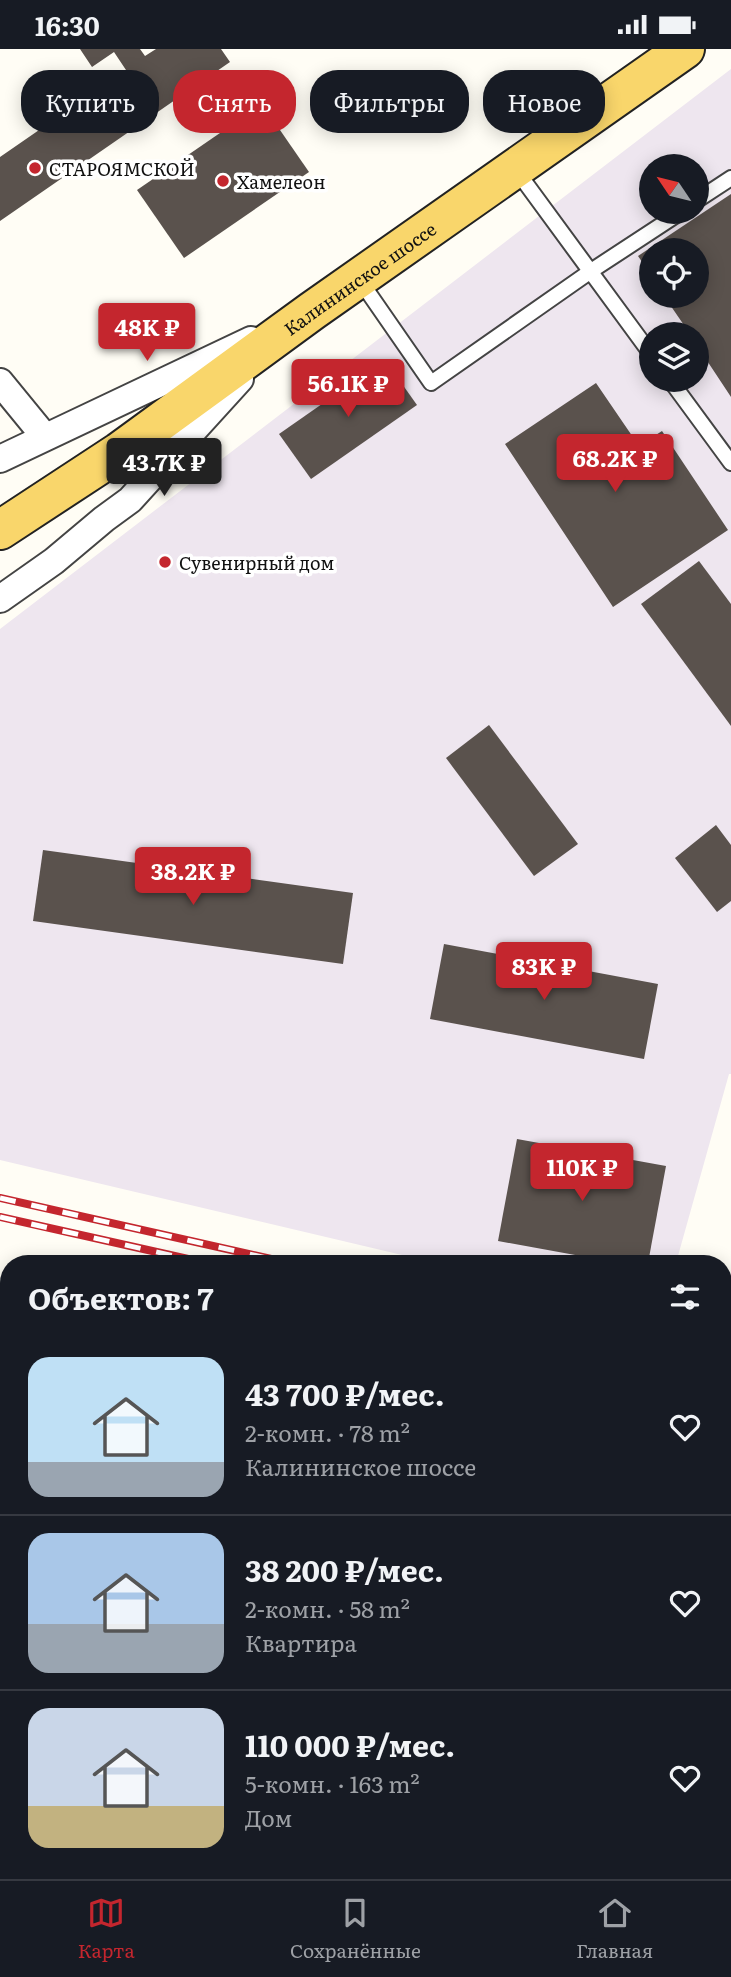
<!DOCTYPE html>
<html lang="ru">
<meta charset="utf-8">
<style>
:root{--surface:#171b24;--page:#242831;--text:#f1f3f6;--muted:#9ea1a6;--line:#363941;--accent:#c4262e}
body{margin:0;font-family:Literata,serif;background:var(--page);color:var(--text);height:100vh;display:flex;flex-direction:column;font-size:26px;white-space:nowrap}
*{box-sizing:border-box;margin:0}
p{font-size:23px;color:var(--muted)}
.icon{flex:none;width:38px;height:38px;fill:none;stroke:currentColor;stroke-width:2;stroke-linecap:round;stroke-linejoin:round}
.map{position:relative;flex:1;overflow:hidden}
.side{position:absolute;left:0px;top:1206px;width:732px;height:625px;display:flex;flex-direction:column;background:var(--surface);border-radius:28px 28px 0 0;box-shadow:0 4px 18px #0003}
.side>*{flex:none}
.hud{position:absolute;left:21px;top:21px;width:690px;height:63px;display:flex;gap:14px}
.needle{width:46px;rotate:305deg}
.tools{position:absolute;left:639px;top:105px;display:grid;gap:14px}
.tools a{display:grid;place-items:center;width:70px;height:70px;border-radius:50%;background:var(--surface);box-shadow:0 4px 18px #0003;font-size:35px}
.price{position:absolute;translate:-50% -60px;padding:0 16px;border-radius:7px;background:var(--accent);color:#fff;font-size:23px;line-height:46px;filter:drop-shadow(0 2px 4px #0008)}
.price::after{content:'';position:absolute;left:50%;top:42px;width:21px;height:16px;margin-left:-10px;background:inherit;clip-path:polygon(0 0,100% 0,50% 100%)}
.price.selected{background:#222;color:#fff}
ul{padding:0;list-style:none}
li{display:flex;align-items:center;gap:21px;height:175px;padding:0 28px}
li+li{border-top:2px solid var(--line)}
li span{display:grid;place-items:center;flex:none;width:196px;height:140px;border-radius:21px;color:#555}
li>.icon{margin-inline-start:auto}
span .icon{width:84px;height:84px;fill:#fffc;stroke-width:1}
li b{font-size:30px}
h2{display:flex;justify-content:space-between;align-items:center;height:84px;padding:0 28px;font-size:30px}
.chip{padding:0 24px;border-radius:28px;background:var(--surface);box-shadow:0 4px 18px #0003;font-size:24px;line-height:63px}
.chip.selected{background:var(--accent);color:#fff}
.status{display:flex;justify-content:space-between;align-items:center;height:49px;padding:0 35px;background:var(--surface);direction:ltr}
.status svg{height:19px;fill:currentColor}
.tab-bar{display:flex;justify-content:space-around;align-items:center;height:98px;border-top:2px solid var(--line);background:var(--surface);font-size:19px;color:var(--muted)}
.tab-bar a{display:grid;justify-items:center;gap:4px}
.tab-bar .selected{color:var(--accent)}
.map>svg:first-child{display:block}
.industrial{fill:#eee6ef;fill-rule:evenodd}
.building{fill:#5a524d}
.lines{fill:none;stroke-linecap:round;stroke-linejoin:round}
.lane-casing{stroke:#444;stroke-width:18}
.street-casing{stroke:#444;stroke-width:30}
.primary-casing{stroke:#222;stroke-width:42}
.lane{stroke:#fff;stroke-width:14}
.street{stroke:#fff;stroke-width:26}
.primary{stroke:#f9d66b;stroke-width:38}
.rail-casing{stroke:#c4262e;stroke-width:8}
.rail{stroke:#fff;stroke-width:5;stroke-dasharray:16;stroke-linecap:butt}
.poi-dot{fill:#c4262e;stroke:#fff;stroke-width:2.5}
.labels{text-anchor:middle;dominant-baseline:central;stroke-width:7;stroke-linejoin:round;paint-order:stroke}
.poi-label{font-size:18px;fill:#111;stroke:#fff;text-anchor:start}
.street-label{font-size:18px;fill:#111;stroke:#fff}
</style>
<div class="status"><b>16:30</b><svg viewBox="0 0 49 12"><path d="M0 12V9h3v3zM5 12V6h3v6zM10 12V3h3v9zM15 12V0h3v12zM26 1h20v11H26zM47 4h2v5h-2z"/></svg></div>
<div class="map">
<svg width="731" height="1830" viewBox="0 0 731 1830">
<rect width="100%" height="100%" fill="#fffdf5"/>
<!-- industrial -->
<g class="industrial">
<path d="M731 20V1025H729L676 1214H436L0 1111V580ZM651 117H696V163H651ZM651 201H696V247H651ZM651 285H696V331H651Z"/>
<polygon points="0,1299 9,1302 9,1822 503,1822 501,1830 0,1830"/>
</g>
<!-- building -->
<g class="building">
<polygon points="80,0 140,0 145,7 156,0 221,0 230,13 0,172 0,108 126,21 114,3 92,18"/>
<polygon points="262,55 309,123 184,209 137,141"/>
<polygon points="731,145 731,348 696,295 696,285 690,285 664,247 696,247 696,201 651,201 651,226 638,207"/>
<polygon points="385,311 417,356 311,430 279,385"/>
<polygon points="596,334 639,397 662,382 728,481 613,558 505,395"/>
<polygon points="699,512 731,555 731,677 641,555"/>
<polygon points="489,676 578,795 534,827 446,709"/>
<polygon points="716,776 731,796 731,852 717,863 675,809"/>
<polygon points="43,801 353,844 343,915 33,872"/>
<polygon points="444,895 658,935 644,1010 430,970"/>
<polygon points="517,1090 666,1117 648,1214 619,1214 498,1192"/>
<polygon points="251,1822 303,1822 307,1830 248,1830"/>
<polygon points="386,1822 440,1822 443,1827 442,1830 383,1830"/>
</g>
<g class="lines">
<defs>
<g id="lane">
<polyline points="516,121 651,305"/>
<polyline points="696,152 731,129"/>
<polyline points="359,230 431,334 591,222 681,163"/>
<polyline points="670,331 731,414"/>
</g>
<g id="street">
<polyline points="0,333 45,388"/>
<polyline points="0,410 251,291"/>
<polyline points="0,550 54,512 104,470 130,451 240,330"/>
</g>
<g id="primary">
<path id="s1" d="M0 481 119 403 312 262 685 0"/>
</g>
</defs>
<!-- lane casing -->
<use href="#lane" class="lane-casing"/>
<!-- street casing -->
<use href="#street" class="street-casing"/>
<!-- primary casing -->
<use href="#primary" class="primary-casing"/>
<!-- lane -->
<use href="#lane" class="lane"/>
<!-- street -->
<use href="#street" class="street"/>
<!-- primary -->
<use href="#primary" class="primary"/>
<defs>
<g id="rail">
<polyline points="0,1149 289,1214"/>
<polyline points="0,1168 206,1214"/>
<polyline points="723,1316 731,1318"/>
<polyline points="723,1336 731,1338"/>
</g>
</defs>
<!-- rail casing -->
<use href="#rail" class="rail-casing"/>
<!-- rail -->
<use href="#rail" class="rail"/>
</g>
<!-- markers -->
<g class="poi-dot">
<circle cx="35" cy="119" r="7"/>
<circle cx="223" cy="132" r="7"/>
<circle cx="165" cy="513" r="7"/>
</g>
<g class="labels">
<!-- poi labels -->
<g class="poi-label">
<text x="49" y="119">СТАРОЯМСКОЙ</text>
<text x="237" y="132">Хамелеон</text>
<text x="179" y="513">Сувенирный дом</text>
</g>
<!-- street labels -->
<g class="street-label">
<text stroke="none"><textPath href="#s1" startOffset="439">Калининское шоссе</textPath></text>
</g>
</g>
</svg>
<div class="tools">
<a><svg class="needle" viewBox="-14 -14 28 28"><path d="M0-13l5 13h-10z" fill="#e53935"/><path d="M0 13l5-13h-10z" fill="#9ea1a6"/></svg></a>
<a><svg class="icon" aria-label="locate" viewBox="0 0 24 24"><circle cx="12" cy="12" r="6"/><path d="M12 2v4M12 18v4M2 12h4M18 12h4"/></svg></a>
<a><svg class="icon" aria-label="layers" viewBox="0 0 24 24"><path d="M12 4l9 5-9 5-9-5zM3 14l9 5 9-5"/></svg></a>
</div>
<b class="price" style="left:147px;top:314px">48K ₽</b>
<b class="price" style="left:348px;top:370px">56.1K ₽</b>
<b class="price" style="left:615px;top:445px">68.2K ₽</b>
<b class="price selected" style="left:164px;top:449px">43.7K ₽</b>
<b class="price" style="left:193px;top:858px">38.2K ₽</b>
<b class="price" style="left:544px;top:953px">83K ₽</b>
<b class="price" style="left:582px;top:1154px">110K ₽</b>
<div class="hud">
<a class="chip">Купить</a>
<a class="chip selected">Снять</a>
<a class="chip">Фильтры</a>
<a class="chip">Новое</a>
</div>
<section class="side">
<h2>Объектов: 7<svg class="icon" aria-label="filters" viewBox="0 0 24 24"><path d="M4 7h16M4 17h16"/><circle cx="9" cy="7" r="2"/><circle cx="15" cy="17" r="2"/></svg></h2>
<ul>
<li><span style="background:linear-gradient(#bfe0f5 75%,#9aa5b1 0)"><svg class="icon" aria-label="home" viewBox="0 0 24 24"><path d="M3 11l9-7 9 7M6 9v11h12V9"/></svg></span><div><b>43 700 ₽/мес.</b><p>2-комн. · 78 m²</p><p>Калининское шоссе</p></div><svg class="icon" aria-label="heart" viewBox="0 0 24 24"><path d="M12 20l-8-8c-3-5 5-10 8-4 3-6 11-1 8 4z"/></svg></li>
<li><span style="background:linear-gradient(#a9c7e8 65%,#9aa5b1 0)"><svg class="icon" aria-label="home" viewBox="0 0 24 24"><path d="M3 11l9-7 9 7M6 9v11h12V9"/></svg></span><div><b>38 200 ₽/мес.</b><p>2-комн. · 58 m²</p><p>Квартира</p></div><svg class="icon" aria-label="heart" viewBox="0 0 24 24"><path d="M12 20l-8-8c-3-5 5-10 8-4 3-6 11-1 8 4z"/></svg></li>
<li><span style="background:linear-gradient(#c9d6e8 70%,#c2b280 0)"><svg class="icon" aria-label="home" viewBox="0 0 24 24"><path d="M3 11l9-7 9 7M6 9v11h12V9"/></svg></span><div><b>110 000 ₽/мес.</b><p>5-комн. · 163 m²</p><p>Дом</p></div><svg class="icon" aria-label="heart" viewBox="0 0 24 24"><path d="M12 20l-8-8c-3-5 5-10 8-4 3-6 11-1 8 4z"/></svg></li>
</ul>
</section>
</div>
<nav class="tab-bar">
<a class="selected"><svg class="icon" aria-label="map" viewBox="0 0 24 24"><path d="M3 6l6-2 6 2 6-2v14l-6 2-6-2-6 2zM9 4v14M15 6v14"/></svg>Карта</a>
<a><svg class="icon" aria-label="saved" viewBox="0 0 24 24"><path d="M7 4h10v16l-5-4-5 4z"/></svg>Сохранённые</a>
<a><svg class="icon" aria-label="home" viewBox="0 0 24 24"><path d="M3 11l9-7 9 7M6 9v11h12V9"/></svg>Главная</a>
</nav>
